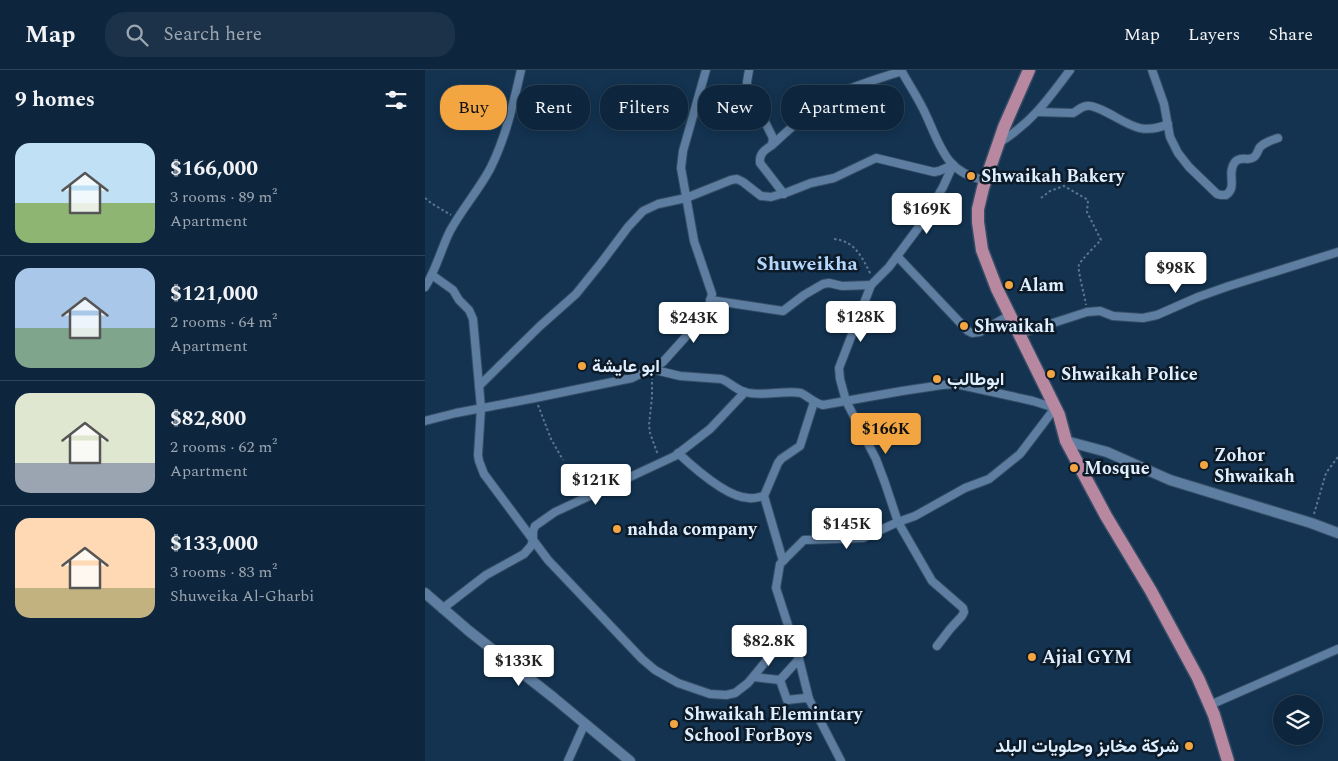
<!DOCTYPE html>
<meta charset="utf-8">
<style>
:root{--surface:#0e263d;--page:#1c3248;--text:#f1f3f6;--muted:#9ba5b0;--line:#2e4357;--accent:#f2a541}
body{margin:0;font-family:Spectral,Vazirmatn,serif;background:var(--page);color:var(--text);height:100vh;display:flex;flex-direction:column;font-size:19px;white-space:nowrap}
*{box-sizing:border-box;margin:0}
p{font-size:16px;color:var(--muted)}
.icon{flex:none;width:28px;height:28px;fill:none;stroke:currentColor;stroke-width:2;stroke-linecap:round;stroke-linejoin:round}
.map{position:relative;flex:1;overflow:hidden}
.drawer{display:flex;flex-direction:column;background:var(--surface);width:425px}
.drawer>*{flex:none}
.top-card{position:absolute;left:15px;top:15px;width:475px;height:45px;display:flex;gap:10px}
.tools{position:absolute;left:848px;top:625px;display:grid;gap:10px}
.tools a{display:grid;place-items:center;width:50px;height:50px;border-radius:50%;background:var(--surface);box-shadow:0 2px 12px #0003,0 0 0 1px var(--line);font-size:25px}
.price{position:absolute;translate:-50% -42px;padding:0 11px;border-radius:5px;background:#fff;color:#222;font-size:16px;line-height:32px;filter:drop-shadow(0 1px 2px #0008)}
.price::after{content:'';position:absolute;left:50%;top:30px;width:15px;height:11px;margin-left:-8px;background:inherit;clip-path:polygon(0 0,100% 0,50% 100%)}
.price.current{background:var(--accent);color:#111}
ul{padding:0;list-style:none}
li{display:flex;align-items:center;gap:15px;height:125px;padding:0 15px}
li+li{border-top:1px solid var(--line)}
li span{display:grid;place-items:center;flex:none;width:140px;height:100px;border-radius:15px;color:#555}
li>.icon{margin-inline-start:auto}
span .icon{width:60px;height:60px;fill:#fffc;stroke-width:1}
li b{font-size:21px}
h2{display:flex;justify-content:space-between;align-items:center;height:60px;padding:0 15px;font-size:21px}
.tag{padding:0 18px;border-radius:20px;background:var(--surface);box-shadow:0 2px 12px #0003,0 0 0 1px var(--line);font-size:18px;line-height:45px}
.tag.current{background:var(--accent);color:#111}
header{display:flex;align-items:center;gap:30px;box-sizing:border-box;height:70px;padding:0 25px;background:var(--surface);border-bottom:1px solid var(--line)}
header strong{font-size:24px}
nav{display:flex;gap:28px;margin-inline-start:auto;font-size:18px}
.search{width:350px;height:45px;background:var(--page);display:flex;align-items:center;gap:12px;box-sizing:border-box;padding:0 18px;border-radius:20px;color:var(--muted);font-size:19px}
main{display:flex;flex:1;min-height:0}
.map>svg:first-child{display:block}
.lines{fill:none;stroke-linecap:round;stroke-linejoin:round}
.minor-casing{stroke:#364d66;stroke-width:10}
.tertiary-casing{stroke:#364d66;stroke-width:12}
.primary-casing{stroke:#364d66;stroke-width:15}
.path{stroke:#5c768f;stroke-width:2;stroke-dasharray:2.5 2.5;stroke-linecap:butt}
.minor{stroke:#5d7ea1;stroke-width:8}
.tertiary{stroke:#5d7ea1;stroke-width:10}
.primary{stroke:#b888a0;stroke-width:12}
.poi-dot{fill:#f2a541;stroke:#0d1a28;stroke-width:2}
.labels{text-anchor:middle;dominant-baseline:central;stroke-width:5;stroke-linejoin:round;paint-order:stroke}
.poi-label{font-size:18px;font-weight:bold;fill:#e0efff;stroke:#0d1a28;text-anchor:start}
.quarter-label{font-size:20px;font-weight:bold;fill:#b2d6fc;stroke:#0d1a28}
</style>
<header>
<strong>Map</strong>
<div class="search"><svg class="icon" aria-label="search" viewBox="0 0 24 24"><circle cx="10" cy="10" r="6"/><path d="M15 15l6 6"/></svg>Search here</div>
<nav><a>Map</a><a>Layers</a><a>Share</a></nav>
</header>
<main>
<section class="drawer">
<h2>9 homes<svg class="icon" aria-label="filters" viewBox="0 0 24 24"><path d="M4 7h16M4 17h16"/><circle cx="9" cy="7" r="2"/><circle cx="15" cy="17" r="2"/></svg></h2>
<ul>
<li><span style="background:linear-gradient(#bfe0f5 60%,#8fb573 0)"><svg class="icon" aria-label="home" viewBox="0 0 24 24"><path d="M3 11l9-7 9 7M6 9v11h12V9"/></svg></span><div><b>$166,000</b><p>3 rooms · 89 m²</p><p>Apartment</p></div></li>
<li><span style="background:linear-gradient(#a9c7e8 60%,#7fa58c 0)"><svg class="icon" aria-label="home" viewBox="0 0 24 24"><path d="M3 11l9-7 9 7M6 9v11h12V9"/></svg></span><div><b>$121,000</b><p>2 rooms · 64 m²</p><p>Apartment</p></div></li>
<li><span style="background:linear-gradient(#dfe7d0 70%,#9aa5b1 0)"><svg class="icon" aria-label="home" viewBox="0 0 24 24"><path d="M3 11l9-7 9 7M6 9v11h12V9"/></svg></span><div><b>$82,800</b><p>2 rooms · 62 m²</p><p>Apartment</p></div></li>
<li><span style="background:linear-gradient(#ffd9b3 70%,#c2b280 0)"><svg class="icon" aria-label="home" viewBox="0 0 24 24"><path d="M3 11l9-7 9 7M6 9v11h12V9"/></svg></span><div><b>$133,000</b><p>3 rooms · 83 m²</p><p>Shuweika Al-Gharbi</p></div></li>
</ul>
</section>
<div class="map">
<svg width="913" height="691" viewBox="0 0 913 691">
<rect width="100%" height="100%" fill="#133351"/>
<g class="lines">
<defs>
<g id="minor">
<path d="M324 0 322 12V16L348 68 347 75C340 80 334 83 335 93L359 124"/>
<path d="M476 0C484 15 494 29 501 45 515 75 521 104 560 110"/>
<path d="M727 0 739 34 745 67 753 83 764 97 792 124 796 125H801C813 117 801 103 810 92 816 85 823 92 829 87 832 85 833 80 835 77 840 72 847 70 853 68"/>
<path d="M612 42 648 43C653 41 656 36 662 36 666 35 672 38 677 40 701 51 714 67 743 54"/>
<path d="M574 73C607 52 622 31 645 0"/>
<path d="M347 75C368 56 389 36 415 23 434 14 456 8 477 1"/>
<polyline points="472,186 543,261 547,263 555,262 585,245"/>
<polyline points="7,205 28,220 34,230 44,240 48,249 56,338 53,385 54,391 59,404 123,490 217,589 230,600 253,613 285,624 301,625 310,623 323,613 365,562"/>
<path d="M0 217C11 200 16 179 25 161 37 139 53 121 65 99 81 67 88 35 96 0"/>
<polyline points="285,230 358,241 379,225 398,214 404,213 417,216 446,215"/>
<polyline points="594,264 662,242 675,241 688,246 718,248 732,245 773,227 804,216 913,182"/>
<path d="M226 299 255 306 296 309C305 312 311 320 320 322 336 327 359 320 376 323 384 327 389 333 398 335L477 321 517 315 531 314 608 331 630 338 595 384 564 409 540 418 490 446 473 452 438 468 379 470 355 494 351 518 374 589 384 629 416 691"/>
<polyline points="54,316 115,256 151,224 176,193 203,157 218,141 233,134 261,128 306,110 312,109 318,112 336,126 346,127 363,122 386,113 409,108 451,88 509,102 514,101 528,95"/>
<polyline points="0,351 31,343 110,328 207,308 226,299 238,292 274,252 283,239 287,224 269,171 256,98 258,81 281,0"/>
<path d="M253 383C268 397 303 428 324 428 329 429 334 427 339 426L353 393 356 389 375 376 389 332"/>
<polyline points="339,426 358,491"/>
<polyline points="17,539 61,505 99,484 106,476 108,470 108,461 110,456 130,442 250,386 285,359 320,322"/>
<polyline points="512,576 525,559 537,546 539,542 538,538 507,511 473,452 460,413 451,389 421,331 415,309 414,298 446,215 464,197 499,150 518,117 528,95"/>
<polyline points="374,589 355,610 362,630 380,628 384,629"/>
<polyline points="329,607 355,610"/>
<polyline points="785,635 913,579"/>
<polyline points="143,691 160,653"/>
</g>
<g id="tertiary">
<polyline points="641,371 682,382 745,410 886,453 913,463"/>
<polyline points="0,523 44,561 129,628 205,691"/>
</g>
<polyline id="primary" points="604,0 579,57 558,118 553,139 553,152 557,180 572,219 634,345 641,371 681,446 726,521 773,608 789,645 803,691"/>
</defs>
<!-- minor casing -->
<use href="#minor" class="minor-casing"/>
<!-- tertiary casing -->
<use href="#tertiary" class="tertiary-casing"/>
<!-- primary casing -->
<use href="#primary" class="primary-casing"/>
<!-- path -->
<g class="path">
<polyline points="0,128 6,133 26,145"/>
<path d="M616 128 625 121 639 116 663 130 662 142 676 170C672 174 655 191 654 195 652 199 660 227 661 235"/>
<path d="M409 169C430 171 437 187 446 205"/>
<polyline points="227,307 227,327 224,355 225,363 233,385"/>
<polyline points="113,335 126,369 138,390"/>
<polyline points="889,444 901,403 913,387"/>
</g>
<!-- minor -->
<use href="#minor" class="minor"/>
<!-- tertiary -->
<use href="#tertiary" class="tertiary"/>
<!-- primary -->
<use href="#primary" class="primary"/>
</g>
<!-- markers -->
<g class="poi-dot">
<circle cx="546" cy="106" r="5"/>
<circle cx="584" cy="215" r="5"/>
<circle cx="539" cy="256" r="5"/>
<circle cx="157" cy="296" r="5"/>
<circle cx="626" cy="304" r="5"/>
<circle cx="512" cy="309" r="5"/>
<circle cx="779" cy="395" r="5"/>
<circle cx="649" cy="398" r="5"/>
<circle cx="192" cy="459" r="5"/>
<circle cx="607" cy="587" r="5"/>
<circle cx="249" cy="654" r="5"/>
<circle cx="764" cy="676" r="5"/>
</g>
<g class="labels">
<!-- poi labels -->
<g class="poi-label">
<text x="556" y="106">Shwaikah Bakery</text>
<text x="594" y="215">Alam</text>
<text x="549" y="256">Shwaikah</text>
<text x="167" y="296">ابو عايشة</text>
<text x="636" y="304">Shwaikah Police</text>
<text x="522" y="309">ابوطالب</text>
<text x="789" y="385">Zohor<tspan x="789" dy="21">Shwaikah</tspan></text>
<text x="659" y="398">Mosque</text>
<text x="202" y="459">nahda company</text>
<text x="617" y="587">Ajial GYM</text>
<text x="259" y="644">Shwaikah Elemintary<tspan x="259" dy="21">School ForBoys</tspan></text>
<text x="754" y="676" text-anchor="end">شركة مخابز وحلويات البلد</text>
</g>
<!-- quarter labels -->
<g class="quarter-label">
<text x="382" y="194">Shuweikha</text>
</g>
</g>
</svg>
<div class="tools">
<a><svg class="icon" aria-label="layers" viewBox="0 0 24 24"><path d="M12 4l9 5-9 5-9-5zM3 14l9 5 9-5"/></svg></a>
</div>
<b class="price" style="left:502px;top:165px">$169K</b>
<b class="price" style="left:751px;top:224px">$98K</b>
<b class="price" style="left:436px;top:273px">$128K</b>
<b class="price" style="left:269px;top:274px">$243K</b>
<b class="price current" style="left:461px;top:385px">$166K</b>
<b class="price" style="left:171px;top:436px">$121K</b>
<b class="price" style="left:422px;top:480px">$145K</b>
<b class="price" style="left:344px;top:597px">$82.8K</b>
<b class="price" style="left:94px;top:617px">$133K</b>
<div class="top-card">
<a class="tag current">Buy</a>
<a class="tag">Rent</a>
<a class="tag">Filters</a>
<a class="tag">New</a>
<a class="tag">Apartment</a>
</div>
</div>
</main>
